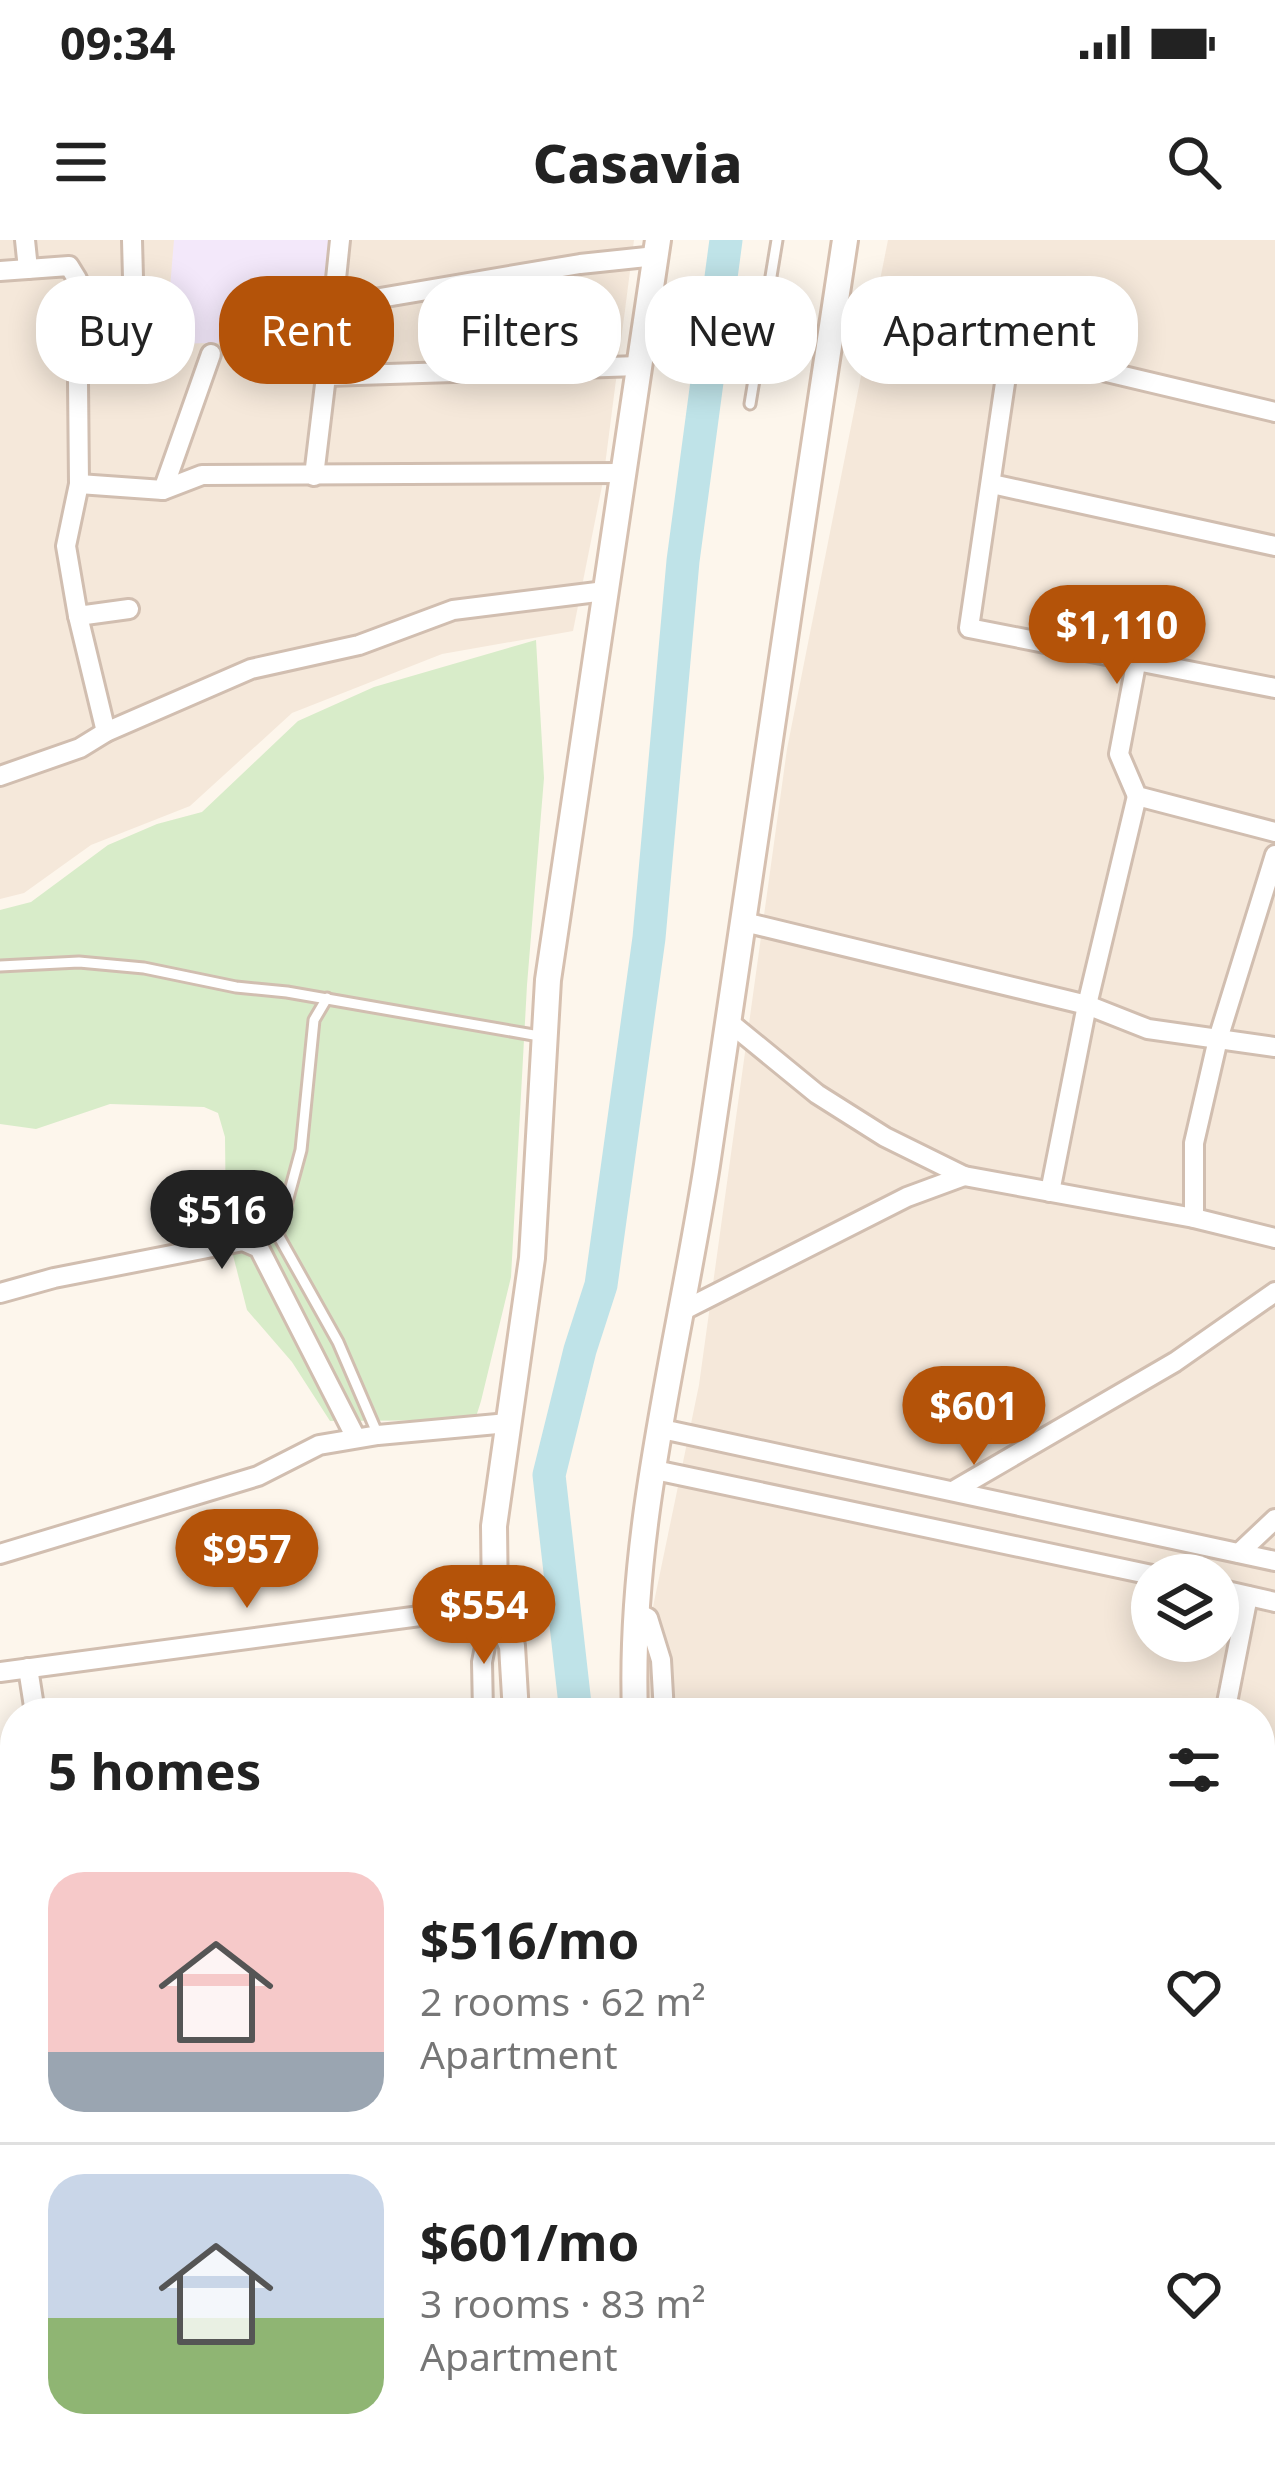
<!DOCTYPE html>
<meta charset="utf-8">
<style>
:root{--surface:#fff;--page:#f2f2f2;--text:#222;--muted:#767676;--line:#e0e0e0;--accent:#b45309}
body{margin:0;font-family:"Noto Sans",sans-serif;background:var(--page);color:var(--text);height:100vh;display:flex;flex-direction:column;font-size:45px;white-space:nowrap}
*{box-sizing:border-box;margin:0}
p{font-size:39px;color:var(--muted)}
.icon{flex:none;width:66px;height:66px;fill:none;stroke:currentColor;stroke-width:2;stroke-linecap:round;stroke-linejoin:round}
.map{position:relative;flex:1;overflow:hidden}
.side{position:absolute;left:0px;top:1458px;width:1275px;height:771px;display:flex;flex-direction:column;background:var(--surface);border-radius:48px 48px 0 0;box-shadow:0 6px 30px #0003}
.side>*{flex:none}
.hud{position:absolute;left:36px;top:36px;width:1203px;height:108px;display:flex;gap:24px}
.tools{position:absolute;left:1131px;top:1314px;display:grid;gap:24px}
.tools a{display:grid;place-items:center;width:108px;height:108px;border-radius:50%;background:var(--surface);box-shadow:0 6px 30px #0003;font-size:60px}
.price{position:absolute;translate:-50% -102px;padding:0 27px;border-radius:42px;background:var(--accent);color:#fff;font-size:39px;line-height:78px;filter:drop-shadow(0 3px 6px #0008)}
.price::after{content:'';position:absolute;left:50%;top:72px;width:36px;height:27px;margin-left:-18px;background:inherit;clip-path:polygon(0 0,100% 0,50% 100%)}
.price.active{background:#222;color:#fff}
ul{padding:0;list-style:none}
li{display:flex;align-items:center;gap:36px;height:300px;padding:0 48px}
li+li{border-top:3px solid var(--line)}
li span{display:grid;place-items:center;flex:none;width:336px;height:240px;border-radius:36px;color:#555}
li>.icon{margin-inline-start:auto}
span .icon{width:144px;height:144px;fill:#fffc;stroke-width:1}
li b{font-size:51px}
h2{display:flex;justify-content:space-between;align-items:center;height:144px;padding:0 48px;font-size:51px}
.chip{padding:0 42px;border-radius:48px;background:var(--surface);box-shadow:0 6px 30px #0003;font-size:42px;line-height:108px}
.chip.active{background:var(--accent);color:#fff}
.status{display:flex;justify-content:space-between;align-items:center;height:84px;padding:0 60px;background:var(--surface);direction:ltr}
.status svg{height:33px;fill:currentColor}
header{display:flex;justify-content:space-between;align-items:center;height:156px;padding:0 48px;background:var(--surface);font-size:54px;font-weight:800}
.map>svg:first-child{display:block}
.residential{fill:#f5e8da;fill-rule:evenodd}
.education{fill:#f3e8fa}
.green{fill:#d8ecc9}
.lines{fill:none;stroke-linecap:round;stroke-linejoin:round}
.river{stroke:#bfe3e8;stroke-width:33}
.lane-casing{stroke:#d1beb0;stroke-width:15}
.street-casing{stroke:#d1beb0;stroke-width:24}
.secondary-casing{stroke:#d6c0b0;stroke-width:30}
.lane{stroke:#fff;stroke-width:9}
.street{stroke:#fff;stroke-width:18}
.secondary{stroke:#fff;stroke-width:24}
</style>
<div class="status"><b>09:34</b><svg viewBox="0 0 49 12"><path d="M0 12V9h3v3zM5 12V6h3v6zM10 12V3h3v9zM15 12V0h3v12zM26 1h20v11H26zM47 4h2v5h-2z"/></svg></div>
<header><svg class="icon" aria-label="menu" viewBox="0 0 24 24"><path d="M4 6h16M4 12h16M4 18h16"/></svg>Casavia<svg class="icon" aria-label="search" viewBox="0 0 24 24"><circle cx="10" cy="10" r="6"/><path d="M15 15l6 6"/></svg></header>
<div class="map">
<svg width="1275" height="2227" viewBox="0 0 1275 2227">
<rect width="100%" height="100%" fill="#fdf6ec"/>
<!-- residential -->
<g class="residential">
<polygon points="0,0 634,0 603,241 573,391 442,414 292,473 190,566 91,605 24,653 0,659"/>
<path d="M888 0H1275V2227H654L653 2214H1260V1473H631L699 1145 787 509ZM1152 1335H1218V1401H1152Z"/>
</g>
<!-- education -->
<polygon class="education" points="174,0 335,0 323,100 173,104 166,95"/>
<!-- green -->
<g class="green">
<polygon points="536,400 544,538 527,745 511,1037 481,1161 475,1180 330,1181 292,1122 247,1070 226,988 225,897 218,873 204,867 110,864 36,889 0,884 0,670 31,662 108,605 157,584 202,572 298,481 374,447"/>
<polygon points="0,1509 12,1512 15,1735 0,1738"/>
</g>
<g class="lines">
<!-- river -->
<g class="river">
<polyline points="576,1473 549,1235 580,1110 601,1045 649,698 683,321 726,0"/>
<polyline points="584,2214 586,2227"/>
</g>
<defs>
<g id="lane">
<polyline points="750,164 777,0"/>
<polyline points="0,726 79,722 144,728 236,747 287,752 545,797"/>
<polyline points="327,758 314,780 301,910 278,995 338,1102 378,1195"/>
</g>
<g id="street">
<polyline points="25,0 28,29"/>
<polyline points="132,0 133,38"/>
<polyline points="340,0 326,136 639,126"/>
<polyline points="0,31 69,26 77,39 79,244 66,306 78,376 129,369"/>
<polyline points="333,66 580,24 656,16"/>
<polyline points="834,69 1010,109"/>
<polyline points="1275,172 1010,109 969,388 1275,448"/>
<polyline points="314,236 326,136"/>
<polyline points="79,244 163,250 202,235 623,233"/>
<polyline points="992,244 1275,306"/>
<polyline points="163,250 211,114"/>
<polyline points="78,376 106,492"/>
<polyline points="1136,424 1119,514 1137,556 1275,592"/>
<polyline points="0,536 80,508 106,492 251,429 359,405 453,370 605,351"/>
<polyline points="744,682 1087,765 1148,789 1275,807"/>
<polyline points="729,782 817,854 885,897 964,936 1194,978 1275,998"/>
<polyline points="1050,952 1087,765 1137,556"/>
<polyline points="1194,978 1194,903 1218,799 1275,615"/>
<polyline points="0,1053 54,1038 243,1001 259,1008 356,1198"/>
<polyline points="682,1071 907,957 964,936"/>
<polyline points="662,1189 1275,1321"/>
<polyline points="655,1230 1152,1335"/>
<polyline points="953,1251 1175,1122 1275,1052"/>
<polyline points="1239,1313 1275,1279"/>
<polyline points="0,1314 258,1236 319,1205 378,1195 508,1183"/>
<polyline points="1218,1349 1275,1362"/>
<polyline points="636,1372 648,1378 661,1420 664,1473"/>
<polyline points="28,1428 35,1473"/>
<polyline points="0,1432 450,1372 489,1383"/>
<polyline points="483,1473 482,1422 491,1376"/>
<polyline points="1225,1473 1248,1356"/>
<polyline points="1260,1538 1275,1541"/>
<polyline points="1260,1694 1275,1697"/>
<polyline points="0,1779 15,1779"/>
<polyline points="1260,1896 1275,1898"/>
<polyline points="0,2099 15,2088"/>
<polyline points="517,2214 518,2227"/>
<polyline points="698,2214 699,2227"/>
<polyline points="888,2214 888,2227"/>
<polyline points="384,2227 384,2214"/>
</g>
<g id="secondary">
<polyline points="516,1473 512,1406 495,1366 494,1286 532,1018 548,740 658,0"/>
<path d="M635 1473C628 1290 679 1105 707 925 754 617 797 308 845 0"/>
<polyline points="548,2214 549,2227"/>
<polyline points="672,2214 673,2227"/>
</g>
</defs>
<!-- lane casing -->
<use href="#lane" class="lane-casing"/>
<!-- street casing -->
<use href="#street" class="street-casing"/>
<!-- secondary casing -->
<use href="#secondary" class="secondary-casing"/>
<!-- lane -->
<use href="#lane" class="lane"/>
<!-- street -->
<use href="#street" class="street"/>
<!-- secondary -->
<use href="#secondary" class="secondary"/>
</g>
</svg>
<div class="tools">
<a><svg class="icon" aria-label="layers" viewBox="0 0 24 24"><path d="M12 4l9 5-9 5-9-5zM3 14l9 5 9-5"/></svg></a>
</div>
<b class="price" style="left:1117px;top:447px">$1,110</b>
<b class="price active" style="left:222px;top:1032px">$516</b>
<b class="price" style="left:974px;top:1228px">$601</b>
<b class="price" style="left:247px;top:1371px">$957</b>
<b class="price" style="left:484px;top:1427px">$554</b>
<div class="hud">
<a class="chip">Buy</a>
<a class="chip active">Rent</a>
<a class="chip">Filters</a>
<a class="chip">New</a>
<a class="chip">Apartment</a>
</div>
<section class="side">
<h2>5 homes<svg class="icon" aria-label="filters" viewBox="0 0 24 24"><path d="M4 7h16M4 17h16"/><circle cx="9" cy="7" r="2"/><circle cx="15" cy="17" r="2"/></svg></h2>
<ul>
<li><span style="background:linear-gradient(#f6c9c9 75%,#9aa5b1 0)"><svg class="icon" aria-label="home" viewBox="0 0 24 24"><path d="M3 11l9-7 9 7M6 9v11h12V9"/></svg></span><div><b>$516/mo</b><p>2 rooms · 62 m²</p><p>Apartment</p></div><svg class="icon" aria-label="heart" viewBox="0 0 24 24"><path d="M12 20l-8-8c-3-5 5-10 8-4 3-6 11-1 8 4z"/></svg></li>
<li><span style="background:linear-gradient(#c9d6e8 60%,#8fb573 0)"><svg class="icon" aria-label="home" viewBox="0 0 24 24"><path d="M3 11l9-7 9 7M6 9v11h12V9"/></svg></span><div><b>$601/mo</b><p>3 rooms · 83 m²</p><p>Apartment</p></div><svg class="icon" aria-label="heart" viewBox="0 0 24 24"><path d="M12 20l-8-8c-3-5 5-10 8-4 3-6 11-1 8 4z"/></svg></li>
</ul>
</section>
</div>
